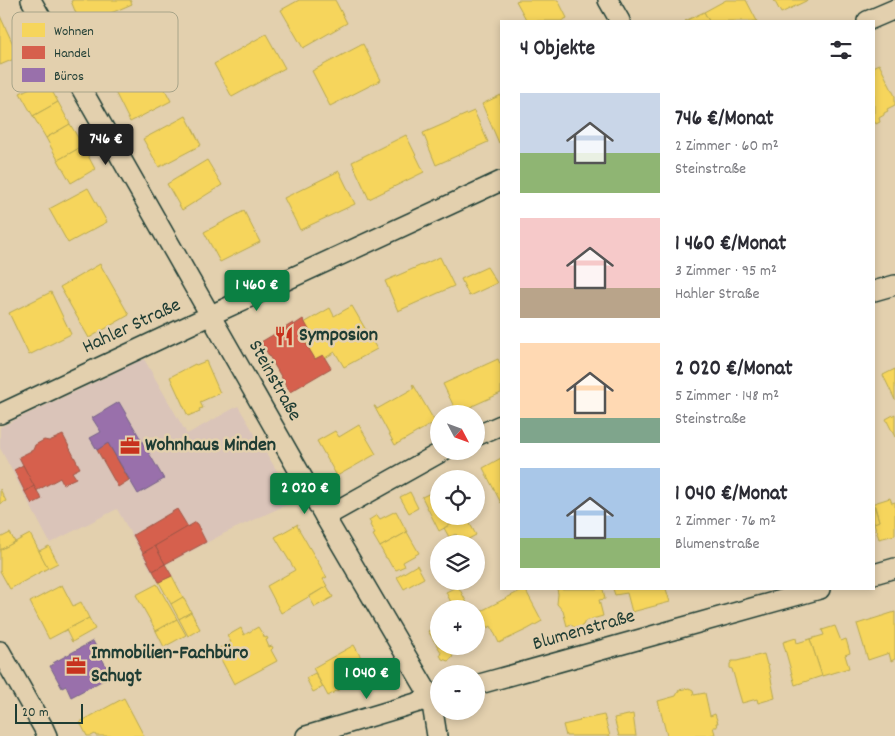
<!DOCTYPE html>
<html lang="de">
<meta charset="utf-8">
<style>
:root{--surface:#fff;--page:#f7f7f7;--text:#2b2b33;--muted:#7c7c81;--accent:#0b8043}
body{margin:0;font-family:Dekko,sans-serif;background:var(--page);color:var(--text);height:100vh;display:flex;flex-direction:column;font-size:19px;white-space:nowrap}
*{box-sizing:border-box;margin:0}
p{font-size:16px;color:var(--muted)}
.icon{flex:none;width:28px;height:28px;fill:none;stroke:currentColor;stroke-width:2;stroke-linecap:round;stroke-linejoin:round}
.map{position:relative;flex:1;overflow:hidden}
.sheet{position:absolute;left:500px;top:20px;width:375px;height:570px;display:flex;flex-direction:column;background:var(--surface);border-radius:0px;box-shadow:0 2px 8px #0003}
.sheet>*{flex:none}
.needle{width:32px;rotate:131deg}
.buttons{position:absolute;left:430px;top:405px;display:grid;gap:10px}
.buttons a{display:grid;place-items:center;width:55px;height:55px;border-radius:50%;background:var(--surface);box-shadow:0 2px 8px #0003;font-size:25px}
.scale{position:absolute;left:15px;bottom:12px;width:68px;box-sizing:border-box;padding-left:5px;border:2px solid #1f3d34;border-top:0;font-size:14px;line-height:18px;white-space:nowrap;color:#1f3d34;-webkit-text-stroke:4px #e3d0ae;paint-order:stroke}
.price{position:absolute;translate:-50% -42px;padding:0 11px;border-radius:5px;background:var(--accent);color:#fff;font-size:16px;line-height:32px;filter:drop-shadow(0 1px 2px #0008)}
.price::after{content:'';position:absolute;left:50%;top:30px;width:15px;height:11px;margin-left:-8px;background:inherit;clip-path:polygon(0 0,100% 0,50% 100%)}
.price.active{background:#222;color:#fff}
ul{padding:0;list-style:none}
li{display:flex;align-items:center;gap:15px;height:125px;padding:0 20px}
li span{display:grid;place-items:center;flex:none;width:140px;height:100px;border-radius:0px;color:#555}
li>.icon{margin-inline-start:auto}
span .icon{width:60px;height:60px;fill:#fffc;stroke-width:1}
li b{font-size:21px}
h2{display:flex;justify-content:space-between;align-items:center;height:60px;padding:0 20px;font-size:21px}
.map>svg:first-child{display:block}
.built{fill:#dac4b9}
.homes{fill:#f6d55c;stroke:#b6a750}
.shops{fill:#d6604d;stroke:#9f5646}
.offices{fill:#9970ab;stroke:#746187}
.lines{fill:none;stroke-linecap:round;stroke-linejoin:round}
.minor-casing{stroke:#1f3d34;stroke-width:22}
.minor{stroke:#e3d0ae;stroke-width:19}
.labels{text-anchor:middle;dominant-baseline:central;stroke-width:5;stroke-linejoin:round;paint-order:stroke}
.street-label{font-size:20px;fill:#1f3d34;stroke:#e3d0ae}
.poi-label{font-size:20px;font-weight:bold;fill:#1f3d34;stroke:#e3d0ae;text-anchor:start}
.key{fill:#e3d0ae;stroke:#a8a489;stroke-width:1}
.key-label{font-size:14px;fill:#1f3d34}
</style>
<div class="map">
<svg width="895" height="736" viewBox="0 0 895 736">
<rect width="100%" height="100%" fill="#e3d0ae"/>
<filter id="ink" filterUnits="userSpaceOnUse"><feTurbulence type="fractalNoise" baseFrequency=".02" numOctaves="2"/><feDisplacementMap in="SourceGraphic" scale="10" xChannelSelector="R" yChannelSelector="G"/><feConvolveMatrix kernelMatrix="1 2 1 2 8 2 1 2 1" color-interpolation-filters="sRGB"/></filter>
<g filter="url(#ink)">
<!-- built -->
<polygon class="built" points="144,359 187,434 238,406 295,501 225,533 152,572 117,509 50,543 0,448 0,427"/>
<!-- homes -->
<g class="homes">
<polygon points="74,0 130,0 132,4 81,26 71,1"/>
<polygon points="299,0 335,0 347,23 303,48 281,10"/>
<polygon points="519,0 558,0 567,18 561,21 527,21 516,1"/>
<polygon points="726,0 746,0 757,21 709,21 704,12"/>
<polygon points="774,0 808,0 781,13"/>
<polygon points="704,12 709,21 685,21"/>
<polygon points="0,16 19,57 0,65"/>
<polygon points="266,34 285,68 232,97 214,64"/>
<polygon points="363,44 381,80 330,106 312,71"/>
<polygon points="879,64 895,96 895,105 887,109 888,111 884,113 884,115 879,118 880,122 876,124 875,122 874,122 874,66"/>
<polygon points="156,72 171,101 130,122 115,92"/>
<polygon points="46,80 58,102 33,116 20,93"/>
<polygon points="501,95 501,142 499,143 482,104"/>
<polygon points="58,102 70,124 46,138 33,116"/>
<polygon points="474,111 488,142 436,165 423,133"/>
<polygon points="186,116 201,145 159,167 143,139"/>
<polygon points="70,124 83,146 58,160 46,138"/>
<polygon points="406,135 424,172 369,199 352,162"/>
<polygon points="83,146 95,169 71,183 58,160"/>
<polygon points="207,160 222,185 182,210 167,184"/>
<polygon points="339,171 355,204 300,230 284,198"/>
<polygon points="88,188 107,222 68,243 49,209"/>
<polygon points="244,211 260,242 220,262 204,232"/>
<polygon points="440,257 454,286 398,311 385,281"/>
<polygon points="100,264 129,315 89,338 60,287"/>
<polygon points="487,267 497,283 469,296 461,279"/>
<polygon points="51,292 71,334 29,355 9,313"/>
<polygon points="352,306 377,349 344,367 335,352 325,358 323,355 315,359 305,342 313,337 304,323 330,308 334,316"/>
<polygon points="498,359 501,366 501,393 457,413 443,384"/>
<polygon points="206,361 220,393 200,402 203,408 199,409 200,411 188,416 170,377 195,364 196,365"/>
<polygon points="895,369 895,400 883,375"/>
<polygon points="413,384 435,422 395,445 374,406 375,406 377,409 414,388 412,385"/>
<polygon points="895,414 895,437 886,419"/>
<polygon points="359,425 376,454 337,476 317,441 335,431 339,437"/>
<polygon points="501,458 501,503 483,468"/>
<polygon points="0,489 6,501 0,504"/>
<polygon points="439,489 439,516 466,516 439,531 422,497"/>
<polygon points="410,492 418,508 409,513 400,497"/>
<polygon points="890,498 892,503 895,502 895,535 879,539 874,523 879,521 874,503"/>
<polygon points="874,505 879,521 874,523"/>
<polygon points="396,511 407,532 380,547 373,535 375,534 370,525 371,524 369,520 377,515 380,519"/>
<polygon points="466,516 476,535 461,543 456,534 449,537 444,528"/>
<polygon points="298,524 297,526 326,576 327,577 323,579 327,586 281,613 267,586 295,570 275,537"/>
<polygon points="407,532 419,553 403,562 405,566 396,570 393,566 392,567 387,558 386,558 380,547"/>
<polygon points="10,533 15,542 0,550 0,538"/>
<polygon points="30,534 48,568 10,589 0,571 0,550"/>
<polygon points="49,546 58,563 48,568 39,551"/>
<polygon points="417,565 424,578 404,589 397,577"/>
<polygon points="172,576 183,597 171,604 159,582"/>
<polygon points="157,584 177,619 156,631 136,595"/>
<polygon points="62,585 73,606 81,602 89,618 49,639 30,602"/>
<polygon points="327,586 333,597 315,607 309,597"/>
<polygon points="458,586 467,603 454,609 446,592"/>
<polygon points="524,589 525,589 542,621 528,629 499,643 491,626 488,628 479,612"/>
<polygon points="557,589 603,589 605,599 599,600 603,616 585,621 583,625 579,628 573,627 571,624 567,626 563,611 557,604 558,594"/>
<polygon points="613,589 666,589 670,602 632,612 627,593 615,595"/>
<polygon points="183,597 191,612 179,619 171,604"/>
<polygon points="191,612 200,629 188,636 179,619"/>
<polygon points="895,612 895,659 891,661 889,653 868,660 857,624"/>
<polygon points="439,615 439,646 470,647 453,655 452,658 448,661 442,659 440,655 441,652 428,631 435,628 432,623 434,618"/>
<polygon points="89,618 95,629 72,642 66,630"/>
<polygon points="177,619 186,635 164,647 156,631"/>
<polygon points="835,626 841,641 846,639 850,653 845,655 849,668 822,676 810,639 824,635 822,630"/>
<polygon points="258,627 265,638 267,637 268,639 266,640 269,647 272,646 273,648 271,650 277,661 234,684 216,650 231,642 227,636 241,628 244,635"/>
<polygon points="796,638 797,643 810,639 822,676 795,685 783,642"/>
<polygon points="354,645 369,672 328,696 313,668"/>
<polygon points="764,654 767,665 768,665 775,698 758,703 757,699 742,703 732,669 730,668 730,664 732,661 737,661"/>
<polygon points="315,673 323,687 313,692 306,678"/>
<polygon points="689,688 693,690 694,695 705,693 710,716 715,714 718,723 716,723 717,727 713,727 715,734 707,736 667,736 658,701 676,696 679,690"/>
<polygon points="124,698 144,736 96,736 95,734 91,736 87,736 80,722"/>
<polygon points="633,714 636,736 619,736 614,718"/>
<polygon points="604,715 610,736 566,736 563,725 580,721 579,720"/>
</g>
<!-- shops -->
<g class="shops">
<polygon points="303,319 313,337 305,342 315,359 323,355 331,368 290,392 261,342 293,323 294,325"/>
<polygon points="63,435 80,468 72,472 76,478 63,484 60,478 36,491 19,457 33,450 35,445 44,440 49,441"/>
<polygon points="108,443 129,480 118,487 97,450"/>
<polygon points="23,465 34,486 25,492 14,470"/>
<polygon points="34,486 42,499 32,504 25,492"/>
<polygon points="177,509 188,527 143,553 133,535"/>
<polygon points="196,522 206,542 165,564 155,546"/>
<polygon points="155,546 165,564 153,571 143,553"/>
<polygon points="165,564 172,576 159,582 153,571"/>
</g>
<!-- offices -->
<g class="offices">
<polygon points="119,402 164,479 138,494 108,443 97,450 90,438 101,432 92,418"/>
<polygon points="93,641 111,676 71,697 66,686 62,688 50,666 54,664 53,663"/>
</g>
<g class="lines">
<defs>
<g id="minor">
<polyline points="31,0 325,517 431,698 437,736"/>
<polyline points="608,0 620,21"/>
<polyline points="867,21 895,9"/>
<polyline points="874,291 895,285"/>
<polyline points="0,414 211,315 501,181"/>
<polyline points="476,436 501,425"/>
<polyline points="325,517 443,451"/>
<polyline points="874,574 895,568"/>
<polyline points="0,651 43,727 47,736"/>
<polyline points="476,685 820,589"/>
<polyline points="306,736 439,696"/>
</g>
</defs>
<!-- minor casing -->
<use href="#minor" class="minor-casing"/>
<!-- minor -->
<use href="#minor" class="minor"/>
</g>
</g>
<!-- icons -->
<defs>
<symbol id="restaurant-bare" viewBox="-9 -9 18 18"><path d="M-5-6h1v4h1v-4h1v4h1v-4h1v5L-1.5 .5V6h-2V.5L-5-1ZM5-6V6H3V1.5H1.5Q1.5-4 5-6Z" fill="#c8321e" stroke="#e3d0ae" stroke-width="2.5" paint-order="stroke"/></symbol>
<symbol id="office-bare" viewBox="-9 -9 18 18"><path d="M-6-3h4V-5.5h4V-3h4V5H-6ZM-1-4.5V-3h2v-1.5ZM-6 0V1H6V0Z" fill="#c8321e" stroke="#e3d0ae" stroke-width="2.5" paint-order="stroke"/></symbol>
</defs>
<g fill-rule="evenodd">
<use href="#restaurant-bare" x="270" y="322" width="28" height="28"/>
<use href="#office-bare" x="116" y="432" width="28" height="28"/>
<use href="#office-bare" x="62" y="652" width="28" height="28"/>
</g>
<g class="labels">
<!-- street labels -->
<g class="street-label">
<text transform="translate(132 327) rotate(-25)">Hahler Straße</text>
<text transform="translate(274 381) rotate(61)">Steinstraße</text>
<text transform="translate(584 631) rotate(-16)">Blumenstraße</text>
</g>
<!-- poi labels -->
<g class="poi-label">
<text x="299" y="336">Symposion</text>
<text x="145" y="446">Wohnhaus Minden</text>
<text x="91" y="654">Immobilien-Fachbüro<tspan x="91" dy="23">Schugt</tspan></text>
</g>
</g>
<!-- legend -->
<rect x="12" y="12" width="166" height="80" rx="8" class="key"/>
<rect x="22" y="23" width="23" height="14" fill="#f6d55c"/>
<rect x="22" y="46" width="23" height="13" fill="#d6604d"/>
<rect x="22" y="68" width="23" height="14" fill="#9970ab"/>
<g class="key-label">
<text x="54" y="35">Wohnen</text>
<text x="54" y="57">Handel</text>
<text x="54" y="80">Büros</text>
</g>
</svg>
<div class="buttons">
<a><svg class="needle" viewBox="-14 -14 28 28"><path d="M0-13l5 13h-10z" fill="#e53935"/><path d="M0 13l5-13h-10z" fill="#7c7c81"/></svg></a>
<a><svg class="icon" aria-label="locate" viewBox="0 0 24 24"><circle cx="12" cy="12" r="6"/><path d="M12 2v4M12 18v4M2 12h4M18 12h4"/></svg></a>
<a><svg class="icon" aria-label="layers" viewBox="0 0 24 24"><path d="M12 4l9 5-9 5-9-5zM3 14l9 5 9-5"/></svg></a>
<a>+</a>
<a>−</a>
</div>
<div class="scale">20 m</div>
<b class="price active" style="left:106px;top:166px">746 €</b>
<b class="price" style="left:257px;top:312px">1 460 €</b>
<b class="price" style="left:305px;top:515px">2 020 €</b>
<b class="price" style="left:367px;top:700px">1 040 €</b>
<section class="sheet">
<h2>4 Objekte<svg class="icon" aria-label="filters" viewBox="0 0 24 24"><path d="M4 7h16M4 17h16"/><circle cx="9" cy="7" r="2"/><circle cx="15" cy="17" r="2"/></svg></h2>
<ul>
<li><span style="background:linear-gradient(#c9d6e8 60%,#8fb573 0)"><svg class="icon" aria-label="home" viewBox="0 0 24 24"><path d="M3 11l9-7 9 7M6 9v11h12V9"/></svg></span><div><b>746 €/Monat</b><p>2 Zimmer · 60 m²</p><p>Steinstraße</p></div></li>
<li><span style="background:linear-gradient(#f6c9c9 70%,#b9a48a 0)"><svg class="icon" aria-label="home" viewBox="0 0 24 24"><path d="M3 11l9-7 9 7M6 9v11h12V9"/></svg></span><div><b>1 460 €/Monat</b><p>3 Zimmer · 95 m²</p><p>Hahler Straße</p></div></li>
<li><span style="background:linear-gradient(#ffd9b3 75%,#7fa58c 0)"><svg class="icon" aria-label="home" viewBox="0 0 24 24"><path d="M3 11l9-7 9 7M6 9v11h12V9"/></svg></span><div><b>2 020 €/Monat</b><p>5 Zimmer · 148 m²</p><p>Steinstraße</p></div></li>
<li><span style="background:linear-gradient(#a9c7e8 70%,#8fb573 0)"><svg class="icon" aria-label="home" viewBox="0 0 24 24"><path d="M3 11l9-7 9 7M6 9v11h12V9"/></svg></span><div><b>1 040 €/Monat</b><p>2 Zimmer · 76 m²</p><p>Blumenstraße</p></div></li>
</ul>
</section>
</div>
